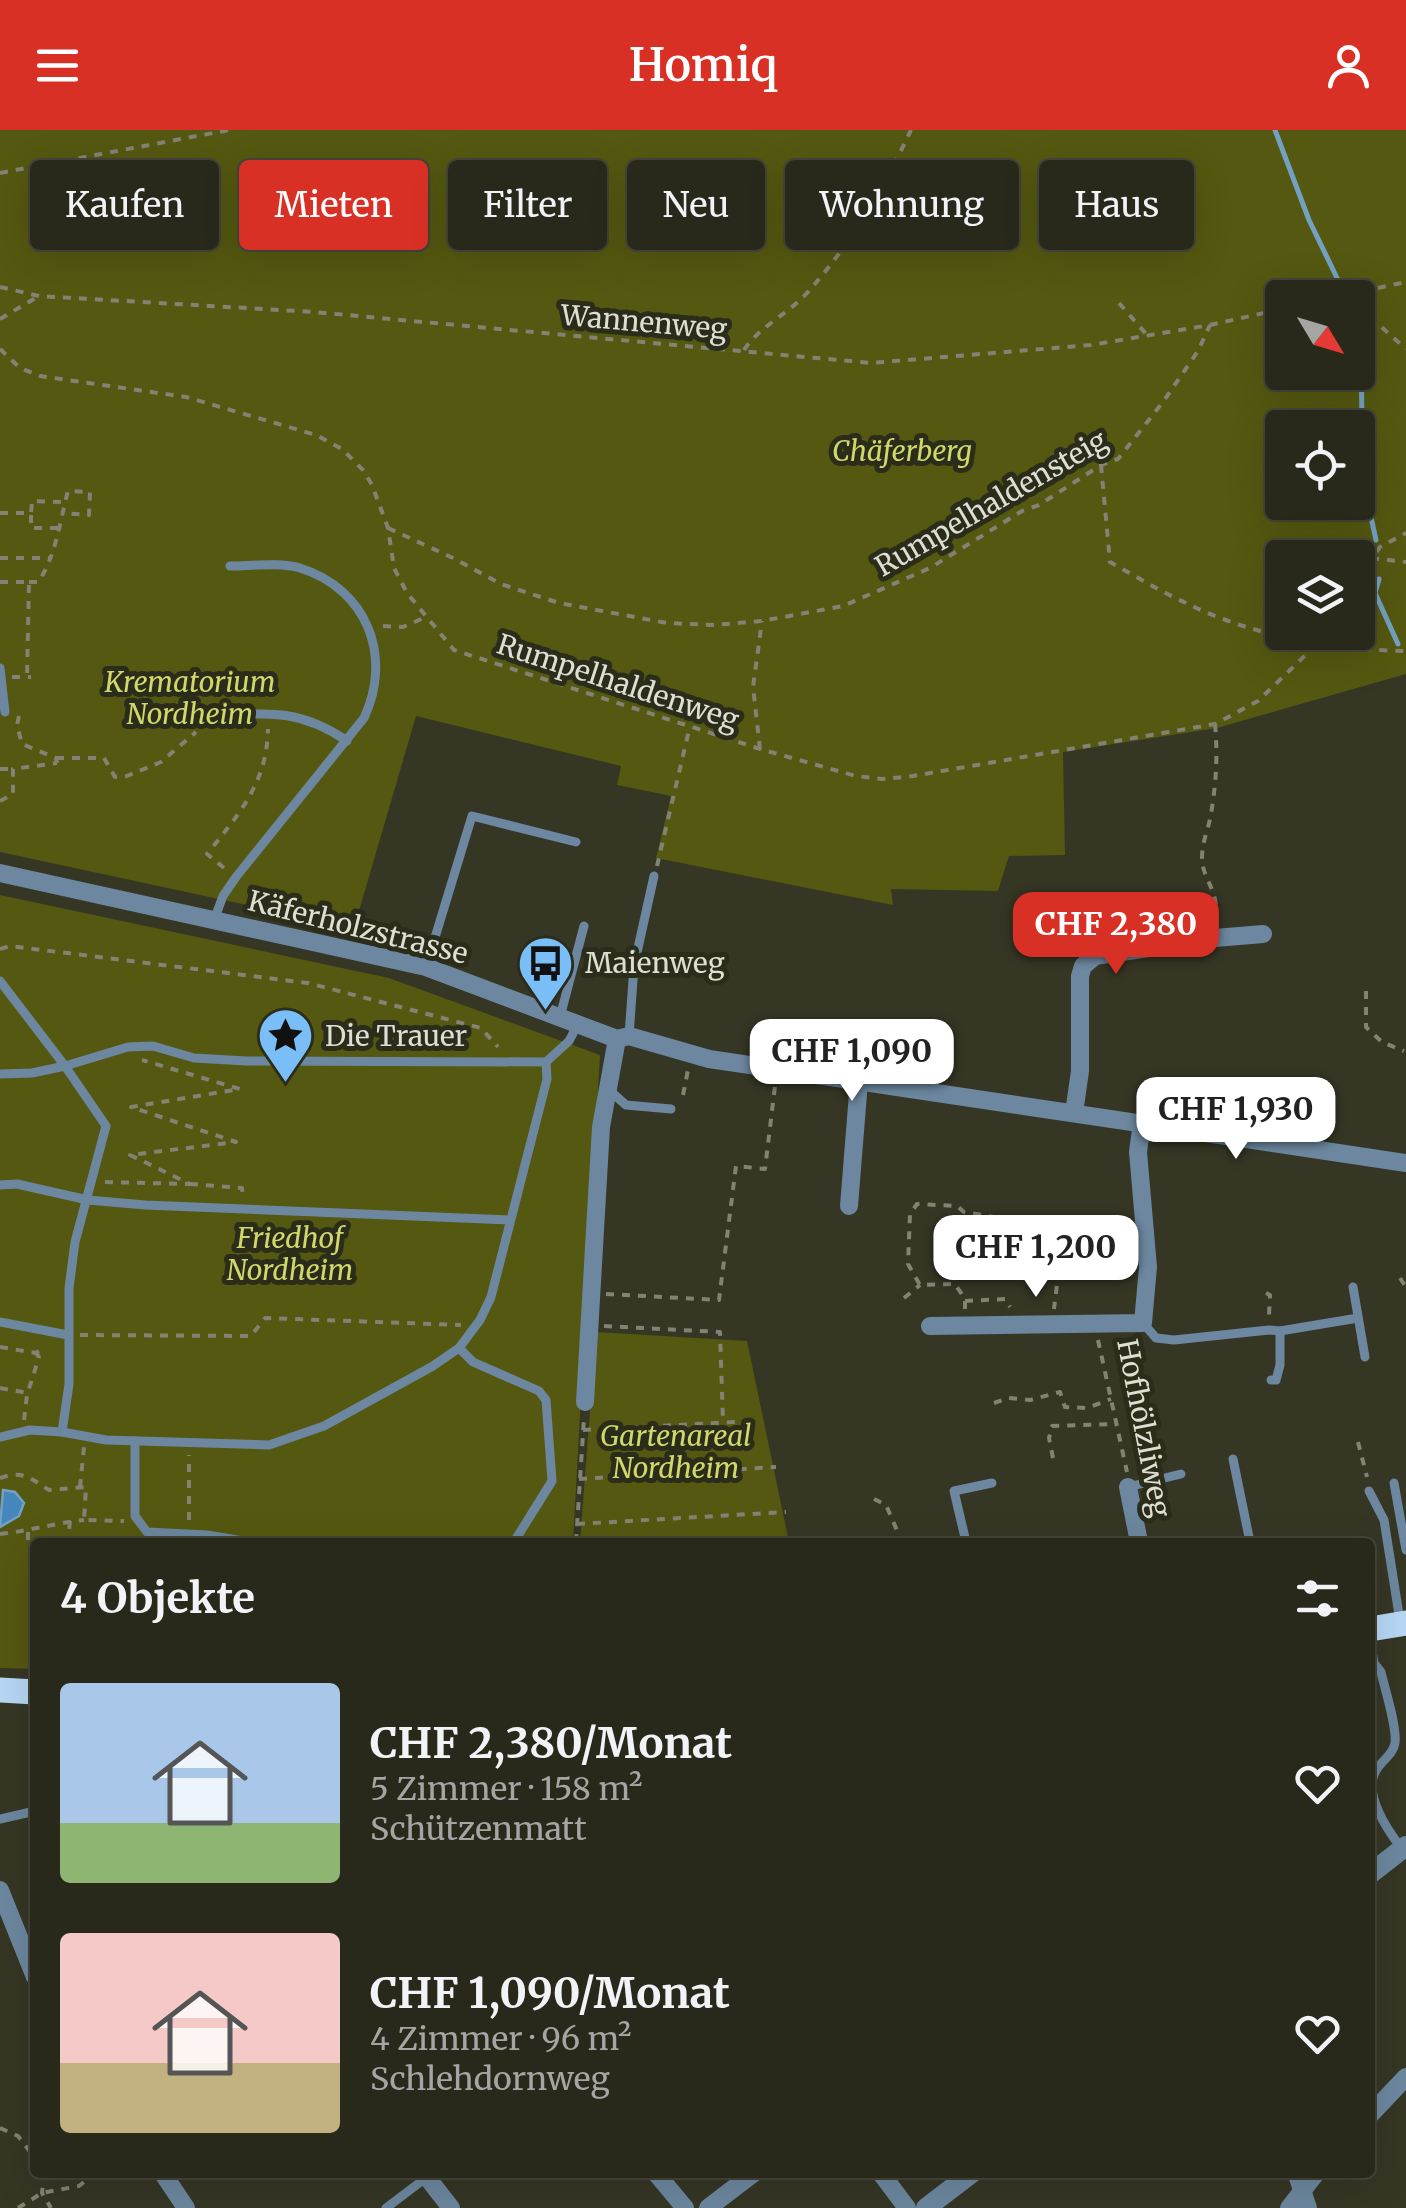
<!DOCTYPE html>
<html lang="de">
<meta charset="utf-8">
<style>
:root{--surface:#28281b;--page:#343428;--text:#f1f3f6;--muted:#a5a6a3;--line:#44443a;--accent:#d93025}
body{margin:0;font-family:Merriweather,serif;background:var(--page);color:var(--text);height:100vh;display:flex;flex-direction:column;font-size:38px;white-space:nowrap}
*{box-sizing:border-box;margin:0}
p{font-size:32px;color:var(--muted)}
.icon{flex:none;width:55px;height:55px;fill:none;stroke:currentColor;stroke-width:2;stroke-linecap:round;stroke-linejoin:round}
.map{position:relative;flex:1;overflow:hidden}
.drawer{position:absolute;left:30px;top:1408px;width:1345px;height:640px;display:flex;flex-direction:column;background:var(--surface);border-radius:10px;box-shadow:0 10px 40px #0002,0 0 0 2px var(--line)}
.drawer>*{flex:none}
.guide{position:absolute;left:30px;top:30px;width:1348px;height:90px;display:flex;gap:20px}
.needle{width:65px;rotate:128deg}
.controls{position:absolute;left:1265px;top:150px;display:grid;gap:20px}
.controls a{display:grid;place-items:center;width:110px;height:110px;border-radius:10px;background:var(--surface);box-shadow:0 10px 40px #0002,0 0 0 2px var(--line);font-size:50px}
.price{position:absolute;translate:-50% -85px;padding:0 22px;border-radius:20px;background:#fff;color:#222;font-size:32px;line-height:65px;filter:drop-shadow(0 2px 5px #0008)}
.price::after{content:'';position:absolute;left:50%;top:60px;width:30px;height:22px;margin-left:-15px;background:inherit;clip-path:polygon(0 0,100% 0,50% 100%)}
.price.selected{background:var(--accent);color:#fff}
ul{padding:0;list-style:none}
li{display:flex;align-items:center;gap:30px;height:250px;padding:0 30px}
li span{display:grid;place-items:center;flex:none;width:280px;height:200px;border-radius:10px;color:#555}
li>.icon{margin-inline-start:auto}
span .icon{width:120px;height:120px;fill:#fffc;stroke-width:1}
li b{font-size:42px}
h2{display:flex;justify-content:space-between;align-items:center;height:120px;padding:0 30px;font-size:42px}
.pill{padding:0 35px;border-radius:10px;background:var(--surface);box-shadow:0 10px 40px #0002,0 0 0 2px var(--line);font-size:35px;line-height:90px}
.pill.selected{background:var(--accent);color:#fff}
header{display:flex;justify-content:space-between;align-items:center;height:130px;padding:0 30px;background:var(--accent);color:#fff;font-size:45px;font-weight:600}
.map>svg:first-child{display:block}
.green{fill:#545810;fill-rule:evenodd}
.water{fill:#4587bc;stroke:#73a1c3;stroke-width:2.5}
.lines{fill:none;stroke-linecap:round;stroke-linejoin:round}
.stream{stroke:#73a1c3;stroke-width:5}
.path{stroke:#828374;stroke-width:4;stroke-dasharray:8 8;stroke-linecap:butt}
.service{stroke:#6c879f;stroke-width:9}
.minor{stroke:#6c879f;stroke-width:18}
.tertiary{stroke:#6c879f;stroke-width:20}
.primary{stroke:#b7d7f5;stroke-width:25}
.labels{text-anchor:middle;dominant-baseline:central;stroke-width:10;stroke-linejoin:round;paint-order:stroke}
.street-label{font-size:28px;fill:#dddfd3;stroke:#2b2c1a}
.park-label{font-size:28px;font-style:italic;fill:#d0d869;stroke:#2b2c1a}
.poi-label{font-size:28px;fill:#dddfd3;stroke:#2b2c1a;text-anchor:start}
</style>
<header><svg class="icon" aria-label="menu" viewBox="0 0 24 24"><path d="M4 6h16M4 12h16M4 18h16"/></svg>Homiq<svg class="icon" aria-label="person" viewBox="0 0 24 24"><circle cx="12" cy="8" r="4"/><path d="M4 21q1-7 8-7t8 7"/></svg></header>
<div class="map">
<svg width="1406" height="2078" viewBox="0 0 1406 2078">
<rect width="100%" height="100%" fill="#353624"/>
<!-- green -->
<g class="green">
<path d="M0 0H1406V544L1217 598 1063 622 1065 725 1009 726 998 761 891 759 893 775 656 728 671 666 617 655 621 636 416 586 354 798 0 722ZM1282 168H1358V242H1282ZM1282 298H1358V372H1282ZM1282 428H1358V502H1282Z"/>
<polygon points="0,765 389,848 600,925 573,1412 35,1412 35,1539 0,1538"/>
<polygon points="596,1202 747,1211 789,1412 580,1412"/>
</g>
<!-- water -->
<polygon class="water" points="3,1360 15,1362 24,1373 19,1386 0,1397"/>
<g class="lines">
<!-- stream -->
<g class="stream">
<polyline points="1275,0 1309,90 1339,152"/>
<polyline points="1358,208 1361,218 1362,293 1374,353 1367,369 1376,410"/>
<polyline points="1379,449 1375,463 1398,514"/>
</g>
<!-- path -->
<g class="path">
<polyline points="0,43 229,0"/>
<polyline points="0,157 39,166 314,182 871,233 1091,215 1210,195 1282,179"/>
<polyline points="1331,168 1406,152"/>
<polyline points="1119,173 1147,205"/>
<polyline points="1358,176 1406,219"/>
<polyline points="0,189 39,166"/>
<polyline points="0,219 20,238 40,246 186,267 316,305 342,319 363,340 372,355 388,398 394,438 407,463 454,520 760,619 856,646 882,649 913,646 1215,594 1258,571 1318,513 1324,502"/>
<path d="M744 220C760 196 788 184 807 163 851 114 883 59 911 0"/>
<path d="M1101 335 1110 432C1135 446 1160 461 1186 473 1252 506 1333 520 1406 521"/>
<polyline points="0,383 31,383 32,371 63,372"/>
<polyline points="31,385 31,398 58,398"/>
<polyline points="388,398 453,428 501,454 559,473 667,493 714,495 762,491 843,476 930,438 1022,381 1039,375 1101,335 1118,329 1163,272 1198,221 1210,195"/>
<polyline points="0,428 50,428"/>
<polyline points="1371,428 1406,432"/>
<polyline points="1358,448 1380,417 1406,403"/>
<polyline points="0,452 29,452 27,547"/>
<path d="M29 452H38C56 427 60 390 68 361L90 362 89 385 61 383"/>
<polyline points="383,496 403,497 426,487"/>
<polyline points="12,547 31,547"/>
<polyline points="19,586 17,595 22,614 56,628 57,633"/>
<path d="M1215 594C1218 627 1216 657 1210 689 1207 703 1202 713 1202 728 1202 747 1217 760 1216 780"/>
<polyline points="760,619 753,557 762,491"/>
<polyline points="56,628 104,628 115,647 127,646 161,632 196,602"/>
<polyline points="0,639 13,639"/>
<polyline points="0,671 13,664 13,639 57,633"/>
<polyline points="657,736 690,596"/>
<path d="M224 738 207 724C239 684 267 653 268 599"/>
<polyline points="0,819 10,816 308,853 481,898 498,917"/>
<polyline points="1366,861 1366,897 1382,912 1404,921"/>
<polyline points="683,965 688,940"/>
<polyline points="105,1052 190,1054 130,1025 236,1012 131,977 240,959 142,930"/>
<polyline points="190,1054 242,1058 243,1066"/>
<polyline points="1400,1148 1406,1157"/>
<polyline points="1266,1163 1270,1165 1269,1185"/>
<polyline points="606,1164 719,1170 736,1036 765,1039 775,956"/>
<polyline points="904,1168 920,1155"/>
<polyline points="965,1171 1005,1169 1010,1177"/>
<polyline points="965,1179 965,1169 955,1154 920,1155 908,1134 910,1084 917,1074 957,1076 964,1082 1000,1088 1049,1089 1058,1146 1054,1179"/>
<polyline points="604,1196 720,1202 723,1292"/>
<polyline points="80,1205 251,1206 265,1188 461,1195"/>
<polyline points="1098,1210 1127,1342"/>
<polyline points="0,1217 36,1223 45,1216"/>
<polyline points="0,1258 28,1263"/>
<polyline points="994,1273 1008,1268 1030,1270 1060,1262 1065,1277 1087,1278 1111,1269"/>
<polyline points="24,1290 27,1265 39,1227 36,1223"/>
<polyline points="583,1300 753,1291"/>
<polyline points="1358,1312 1367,1347"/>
<polyline points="1053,1328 1049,1308 1052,1296 1116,1294"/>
<path d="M0 1348C23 1340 30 1348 49 1360L86 1357 84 1390 124 1391"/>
<polyline points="579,1349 776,1337"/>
<polyline points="80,1357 84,1317"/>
<polyline points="874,1369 886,1375 902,1412"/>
<polyline points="189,1390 189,1325"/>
<polyline points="70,1391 68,1410 79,1412"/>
<polyline points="577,1394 786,1382"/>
<polyline points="28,1402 28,1411 35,1417"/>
<path d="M0 1404C29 1401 55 1393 84 1390"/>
<polyline points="54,1412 68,1410"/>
<polyline points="576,1412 584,1288"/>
<polyline points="0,1998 18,2006 35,2028"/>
<polyline points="44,2042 42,2063 51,2078"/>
<polyline points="18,2078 42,2063 79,2056 97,2042"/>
</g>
<!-- service -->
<g class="service">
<polyline points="0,538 5,582"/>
<path d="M197 587C259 585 293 574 347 611"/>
<path d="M214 790 223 766 236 747 364 588C393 526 367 459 300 438 280 432 250 436 230 436"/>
<polyline points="426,837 472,686 576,712"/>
<polyline points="0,851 65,936 106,996 75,1112 69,1158 69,1254 62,1302 30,1300 0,1307"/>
<polyline points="560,887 584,796"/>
<polyline points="629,906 634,836 654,746"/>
<polyline points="546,932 569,911 578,894"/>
<polyline points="0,944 32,943 65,936 128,917 153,916 194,928 246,931 546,932 547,949 491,1167 480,1190 459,1218"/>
<polyline points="610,961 626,975 671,979"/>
<polyline points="0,1055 17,1054 88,1070 145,1075 510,1090"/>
<polyline points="1353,1157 1365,1227"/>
<polyline points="0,1192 68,1205"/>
<polyline points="1143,1193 1156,1208 1174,1210 1269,1200 1280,1201 1358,1188"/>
<polyline points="1271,1250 1276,1250 1280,1235 1280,1201"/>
<polyline points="62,1302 106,1310 269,1315 324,1296 433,1236 459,1218 473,1232 539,1261 546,1270 552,1351 514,1412"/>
<polyline points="135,1311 135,1386 147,1402 207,1405 249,1412"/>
<polyline points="1233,1329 1250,1412"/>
<polyline points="1394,1353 1406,1420"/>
<polyline points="1128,1357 1181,1344"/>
<polyline points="1369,1361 1384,1390 1400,1491"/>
<polyline points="966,1412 954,1361 992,1353"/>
<path d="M1370 1508 1374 1533 1381 1542C1385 1560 1397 1596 1395 1613 1393 1625 1383 1629 1377 1639 1361 1662 1388 1701 1402 1719"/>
<polyline points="0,1689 35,1681"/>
<polyline points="386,2078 427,2047"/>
</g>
<!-- minor -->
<g class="minor">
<polyline points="0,743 426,837 617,909 629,906 709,929 1406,1033"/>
<polyline points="1074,983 1080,941 1080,846 1083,836 1095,826 1215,808 1263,804"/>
<polyline points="849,1076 859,951"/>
<polyline points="930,1196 1143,1193 1148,1137 1138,1022 1142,993"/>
<polyline points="585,1272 601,997 617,909"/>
<polyline points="1128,1357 1139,1412"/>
<polyline points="0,1760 35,1847"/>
<polyline points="1370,1985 1406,1947"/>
<polyline points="162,2042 186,2078"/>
<polyline points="423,2042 451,2078"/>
<polyline points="655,2042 685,2078"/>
<polyline points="880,2042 907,2078"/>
<polyline points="1296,2042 1308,2078"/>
<polyline points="708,2078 755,2042"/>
<polyline points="1289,2078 1317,2042"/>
</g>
<!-- tertiary -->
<g class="tertiary">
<polyline points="1370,1744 1406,1716"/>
<polyline points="926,2078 973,2042"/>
</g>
<!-- primary -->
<g class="primary">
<polyline points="1370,1499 1406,1493"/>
<polyline points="0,1560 35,1562"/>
</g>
</g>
<!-- icons -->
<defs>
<symbol id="bus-pin" viewBox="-11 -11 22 30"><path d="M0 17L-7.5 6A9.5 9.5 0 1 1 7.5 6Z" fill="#7abef8" stroke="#2b2c1a"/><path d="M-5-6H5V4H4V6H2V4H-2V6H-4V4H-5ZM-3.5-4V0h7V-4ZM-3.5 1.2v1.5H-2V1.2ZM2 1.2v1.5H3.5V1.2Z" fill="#111"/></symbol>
<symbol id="sight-pin" viewBox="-11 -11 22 30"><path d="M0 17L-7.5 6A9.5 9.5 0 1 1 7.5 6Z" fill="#7abef8" stroke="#2b2c1a"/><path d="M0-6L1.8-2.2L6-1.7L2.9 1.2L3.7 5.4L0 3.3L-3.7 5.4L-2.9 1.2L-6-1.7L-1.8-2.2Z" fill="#111"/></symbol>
</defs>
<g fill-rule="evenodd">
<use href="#bus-pin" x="514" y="802" width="63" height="86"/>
<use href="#sight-pin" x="254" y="874" width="63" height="86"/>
</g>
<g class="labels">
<!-- street labels -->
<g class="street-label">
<text transform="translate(644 192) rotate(5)">Wannenweg</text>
<text transform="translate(991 373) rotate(-30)">Rumpelhaldensteig</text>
<text transform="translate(618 552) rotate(18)">Rumpelhaldenweg</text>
<text transform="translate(358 797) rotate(14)">Käferholzstrasse</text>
<text transform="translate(1144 1298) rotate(79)">Hofhölzliweg</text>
</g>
<!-- park labels -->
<g class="park-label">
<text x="902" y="321">Chäferberg</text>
<text x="190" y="552">Krematorium<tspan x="190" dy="32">Nordheim</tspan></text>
<text x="290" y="1108">Friedhof<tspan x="290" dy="32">Nordheim</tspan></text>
<text x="676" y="1306">Gartenareal<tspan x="676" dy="32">Nordheim</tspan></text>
</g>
<!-- poi labels -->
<g class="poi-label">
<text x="585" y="833">Maienweg</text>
<text x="325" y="906">Die Trauer</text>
</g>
</g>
</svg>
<div class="controls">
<a><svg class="needle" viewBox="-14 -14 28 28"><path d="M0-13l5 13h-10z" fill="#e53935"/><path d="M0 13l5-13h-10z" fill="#a5a6a3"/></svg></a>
<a><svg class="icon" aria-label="locate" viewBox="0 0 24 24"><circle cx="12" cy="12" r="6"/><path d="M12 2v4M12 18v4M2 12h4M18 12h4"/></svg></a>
<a><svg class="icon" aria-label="layers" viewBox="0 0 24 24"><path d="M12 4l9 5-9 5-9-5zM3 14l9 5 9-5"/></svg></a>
</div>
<b class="price selected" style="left:1116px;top:847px">CHF 2,380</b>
<b class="price" style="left:852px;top:974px">CHF 1,090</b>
<b class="price" style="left:1236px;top:1032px">CHF 1,930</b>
<b class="price" style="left:1036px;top:1170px">CHF 1,200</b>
<div class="guide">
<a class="pill">Kaufen</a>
<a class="pill selected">Mieten</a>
<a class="pill">Filter</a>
<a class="pill">Neu</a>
<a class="pill">Wohnung</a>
<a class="pill">Haus</a>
</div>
<section class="drawer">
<h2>4 Objekte<svg class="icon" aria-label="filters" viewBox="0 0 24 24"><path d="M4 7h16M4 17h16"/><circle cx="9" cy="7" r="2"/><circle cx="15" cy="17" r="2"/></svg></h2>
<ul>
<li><span style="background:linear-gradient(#a9c7e8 70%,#8fb573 0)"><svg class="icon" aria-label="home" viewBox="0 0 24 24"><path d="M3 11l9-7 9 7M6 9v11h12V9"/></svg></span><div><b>CHF 2,380/Monat</b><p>5 Zimmer · 158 m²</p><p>Schützenmatt</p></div><svg class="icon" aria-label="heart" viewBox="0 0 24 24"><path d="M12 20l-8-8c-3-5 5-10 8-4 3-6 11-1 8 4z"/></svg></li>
<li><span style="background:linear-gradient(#f6c9c9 65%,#c2b280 0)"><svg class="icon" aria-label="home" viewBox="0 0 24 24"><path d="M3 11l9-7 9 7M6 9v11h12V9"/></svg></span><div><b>CHF 1,090/Monat</b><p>4 Zimmer · 96 m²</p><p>Schlehdornweg</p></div><svg class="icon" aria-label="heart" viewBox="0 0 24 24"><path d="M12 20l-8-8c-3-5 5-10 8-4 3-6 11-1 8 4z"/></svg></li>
</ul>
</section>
</div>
